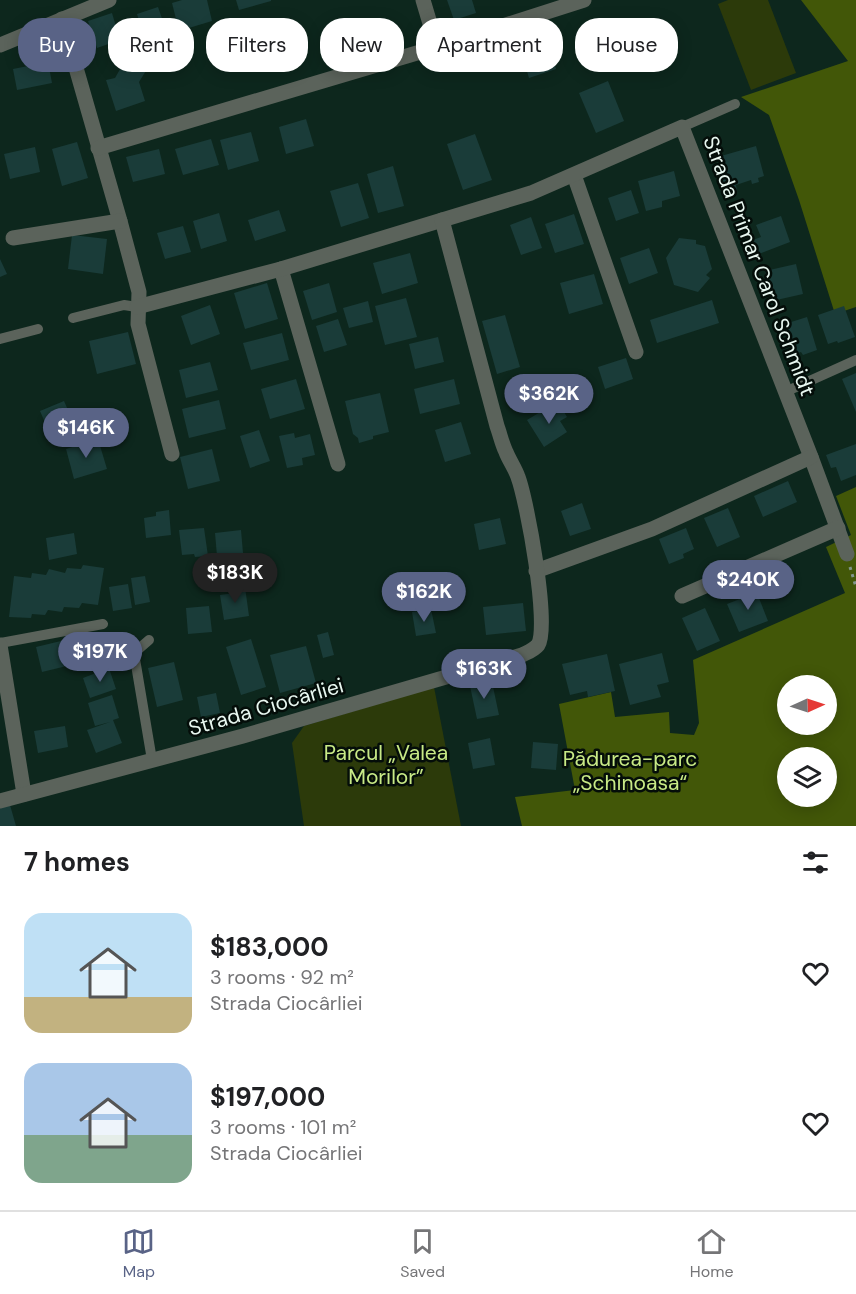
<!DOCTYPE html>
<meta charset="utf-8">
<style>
:root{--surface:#fff;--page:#f2f2f2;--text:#202124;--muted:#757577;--line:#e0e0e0;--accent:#596386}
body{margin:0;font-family:"DM Sans",sans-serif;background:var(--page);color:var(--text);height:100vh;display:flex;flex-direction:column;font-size:22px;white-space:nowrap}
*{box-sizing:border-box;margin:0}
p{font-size:20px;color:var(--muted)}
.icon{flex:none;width:33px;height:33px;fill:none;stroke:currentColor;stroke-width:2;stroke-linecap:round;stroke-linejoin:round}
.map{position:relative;height:826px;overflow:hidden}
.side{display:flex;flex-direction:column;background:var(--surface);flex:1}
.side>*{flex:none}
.top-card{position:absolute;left:18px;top:18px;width:820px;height:54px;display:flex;gap:12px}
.needle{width:39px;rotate:87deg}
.fabs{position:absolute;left:777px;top:675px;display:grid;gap:12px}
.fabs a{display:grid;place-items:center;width:60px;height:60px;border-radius:50%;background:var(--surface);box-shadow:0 3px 15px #0003;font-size:30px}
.price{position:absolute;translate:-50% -51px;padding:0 14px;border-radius:21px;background:var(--accent);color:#fff;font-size:20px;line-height:39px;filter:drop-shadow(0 2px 3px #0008)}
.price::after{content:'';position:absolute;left:50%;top:36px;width:18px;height:14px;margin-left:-9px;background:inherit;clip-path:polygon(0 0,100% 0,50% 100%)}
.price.on{background:#222;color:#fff}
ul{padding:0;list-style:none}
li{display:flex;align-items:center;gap:18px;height:150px;padding:0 24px}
li span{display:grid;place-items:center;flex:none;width:168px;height:120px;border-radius:18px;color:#555}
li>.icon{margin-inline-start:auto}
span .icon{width:72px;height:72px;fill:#fffc;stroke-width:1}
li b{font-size:26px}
h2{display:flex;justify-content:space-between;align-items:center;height:72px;padding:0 24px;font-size:26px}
.tag{padding:0 21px;border-radius:24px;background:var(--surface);box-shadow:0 3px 15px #0003;font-size:21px;line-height:54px}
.tag.on{background:var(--accent);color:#fff}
.menu{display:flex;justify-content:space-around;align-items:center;height:84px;border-top:2px solid var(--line);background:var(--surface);font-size:16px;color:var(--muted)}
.menu a{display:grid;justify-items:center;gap:3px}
.menu .on{color:var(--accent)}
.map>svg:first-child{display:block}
.green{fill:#2c3a0a}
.forest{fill:#425708;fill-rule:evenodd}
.building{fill:#1a3c39}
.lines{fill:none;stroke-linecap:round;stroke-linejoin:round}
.path{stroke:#82968d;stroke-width:3;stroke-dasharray:3 4.5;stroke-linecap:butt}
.service{stroke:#5b635b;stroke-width:10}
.minor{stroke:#5b635b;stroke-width:15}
.labels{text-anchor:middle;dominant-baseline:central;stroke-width:5;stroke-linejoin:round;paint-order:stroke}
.street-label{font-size:21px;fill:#e8f7f0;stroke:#040d09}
.park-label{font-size:21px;fill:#c8ea86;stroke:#040d09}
</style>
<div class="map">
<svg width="856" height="826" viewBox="0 0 856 826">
<rect width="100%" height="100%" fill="#0d271d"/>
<!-- green -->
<g class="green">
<polygon points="728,0 768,0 796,73 751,90 718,4"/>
<polygon points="434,687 461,826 304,826 292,743 304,726"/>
</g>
<!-- forest -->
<g class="forest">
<polygon points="801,0 856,0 856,307 835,314 799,200 769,115 741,97 848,61"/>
<path d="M856 487V826H522L515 797 575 790 559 704 611 692 615 717 669 712 670 733 694 735 699 723 693 660 845 593 826 547 851 535 836 496ZM788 686H826V724H788ZM788 758H826V796H788Z"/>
</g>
<!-- building -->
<g class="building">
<polygon points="182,0 207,0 212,21 179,31 172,3"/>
<polygon points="236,0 271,0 271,1 239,10"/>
<polygon points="447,0 472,0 476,13 454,20"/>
<polygon points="158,7 165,27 143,34 137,14"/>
<polygon points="112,13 120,40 97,48 88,21"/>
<polygon points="546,37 556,69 529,78 519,45"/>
<polygon points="127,57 147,69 139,82 145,101 116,111 106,80 115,78"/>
<polygon points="48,62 52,83 17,90 13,69"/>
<polygon points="608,81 624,121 596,133 579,93"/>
<polygon points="306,119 314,146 286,154 279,127"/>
<polygon points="251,132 259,161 228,170 220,140"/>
<polygon points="475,134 492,180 463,190 447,144"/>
<polygon points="211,139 219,165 183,175 175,149"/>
<polygon points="77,142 88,178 62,186 52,149"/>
<polygon points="756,146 764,176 758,178 759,182 752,184 751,180 736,185 737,191 722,195 717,176 726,174 721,156"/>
<polygon points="35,147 40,172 10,179 4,154"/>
<polygon points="159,149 165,174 133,182 126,157"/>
<polygon points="393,166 404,206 378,213 367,174"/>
<polygon points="674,171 680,196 662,201 662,207 646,211 638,181"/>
<polygon points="358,183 369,218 341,227 330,191"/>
<polygon points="631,190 639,213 616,221 608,198"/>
<polygon points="279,210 286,231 255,241 248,220"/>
<polygon points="219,213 227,241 201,249 193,221"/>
<polygon points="574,214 584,244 555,253 545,224"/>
<polygon points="781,216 790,242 756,255 750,241 761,237 756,225"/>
<polygon points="531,217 542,248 521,255 510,225"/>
<polygon points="183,226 191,252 165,259 157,233"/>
<polygon points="72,235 107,239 103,274 68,269"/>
<polygon points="679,238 696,240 696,244 705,246 712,269 706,275 710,278 698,292 674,285 666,258"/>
<polygon points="649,248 658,273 629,284 620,258"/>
<polygon points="410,253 418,283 382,294 373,263"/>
<polygon points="0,259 7,274 0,277"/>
<polygon points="796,264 803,294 772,301 765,271"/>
<polygon points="594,274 603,304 569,314 560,283"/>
<polygon points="267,283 278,319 245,329 234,293"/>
<polygon points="329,283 337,312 312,320 303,291"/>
<polygon points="406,298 417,337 385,345 375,306"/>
<polygon points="712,300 719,323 657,343 650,320"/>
<polygon points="368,301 373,322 349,328 343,308"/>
<polygon points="210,305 220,334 191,345 181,316"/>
<polygon points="844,306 855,337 838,343 837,341 828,344 818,315"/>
<polygon points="505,315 520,367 497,374 482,321"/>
<polygon points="807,317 817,350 803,355 801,352 795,354 787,329 790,328 788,323"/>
<polygon points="338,319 347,345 324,352 316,326"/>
<polygon points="128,332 136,364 97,374 89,341"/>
<polygon points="282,333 289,360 251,370 243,343"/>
<polygon points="438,337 444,362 415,369 409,344"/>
<polygon points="626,358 633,379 605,389 598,367"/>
<polygon points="210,362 218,390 186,398 179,370"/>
<polygon points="856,373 856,412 842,379"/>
<polygon points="296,379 305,409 270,419 261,389"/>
<polygon points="454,379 460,404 420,414 414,389"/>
<polygon points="380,393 389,432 373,436 373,439 359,443 358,438 353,434 345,401"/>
<polygon points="219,400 226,429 189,438 182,409"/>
<polygon points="64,401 74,424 50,434 40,411"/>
<polygon points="560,405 567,417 560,421 567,432 544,447 527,420 547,408 550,410"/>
<polygon points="461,422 471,454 445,462 435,430"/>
<polygon points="259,430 270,461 250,468 240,436"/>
<polygon points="294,433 295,438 310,434 315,455 302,458 303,465 287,468 279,436"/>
<polygon points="98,439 107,469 74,479 66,449"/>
<polygon points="856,444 856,475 841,481 836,467 831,468 826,455"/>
<polygon points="212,449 220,481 188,489 180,457"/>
<polygon points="788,481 797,502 763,517 754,496"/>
<polygon points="582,503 591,529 570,536 561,511"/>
<polygon points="728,508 740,537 717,547 704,518"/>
<polygon points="169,510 171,535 146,538 144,518 156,516 156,512"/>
<polygon points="500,518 506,544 479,550 474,524"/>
<polygon points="204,528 208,556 195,557 194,554 182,555 179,530"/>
<polygon points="686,528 694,549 683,554 684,558 669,564 659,539"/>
<polygon points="241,530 243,553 217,556 215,533"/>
<polygon points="74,533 77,554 49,560 46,538"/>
<polygon points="83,565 104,568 98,605 82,603 79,608 64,607 62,612 48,610 45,615 32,614 31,618 9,617 14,576 31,578 32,573 46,575 49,569 65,573 67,568 81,569"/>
<polygon points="145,576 150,602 135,605 131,578"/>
<polygon points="128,584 132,608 113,611 109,587"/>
<polygon points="245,587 249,616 224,620 220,595 234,593 233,589"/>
<polygon points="755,588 768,621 739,632 727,604 740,599 738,595"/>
<polygon points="523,603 526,631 486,635 483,607"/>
<polygon points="209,606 212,632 188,634 186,608"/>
<polygon points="705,608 720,641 697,651 682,618"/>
<polygon points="431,609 436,633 416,636 412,612"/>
<polygon points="328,632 334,655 323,658 317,635"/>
<polygon points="251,639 266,687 241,695 226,647"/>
<polygon points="65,640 71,665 42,672 36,647"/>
<polygon points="306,646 316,683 280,693 270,655"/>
<polygon points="662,653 669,682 657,685 661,697 630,705 619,664"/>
<polygon points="607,654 615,691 588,697 587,691 570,695 562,664"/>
<polygon points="174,662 183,700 157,707 148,668"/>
<polygon points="109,668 116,689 90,698 83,678"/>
<polygon points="492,682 499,715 477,719 470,686"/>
<polygon points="216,693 220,713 201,717 197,697"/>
<polygon points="112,695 119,718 113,720 122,743 96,753 87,730 110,722 95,726 88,703"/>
<polygon points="65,726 68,747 38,753 34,731"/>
<polygon points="490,738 495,765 473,769 468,743"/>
<polygon points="533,742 558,744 556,770 531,768"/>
<polygon points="10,805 16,826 0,826 0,808"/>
</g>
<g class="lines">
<!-- path -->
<polyline class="path" points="850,567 856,587"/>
<!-- service -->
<g class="service">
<polyline points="682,127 735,104"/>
<polyline points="73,318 124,305 137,307"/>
<polyline points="0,339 38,329"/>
<polyline points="785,392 856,360"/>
<polyline points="149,640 134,653 152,760"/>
<polyline points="0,643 103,624"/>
</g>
<!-- minor -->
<g class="minor">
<polyline points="423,0 437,47"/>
<polyline points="62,19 120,221 139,292 138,324 172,454"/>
<polyline points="0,45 109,0"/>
<polyline points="98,148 437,47 584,0"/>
<polyline points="574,175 636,352"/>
<polyline points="13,238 120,221"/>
<polyline points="281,269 338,464"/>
<polyline points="137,307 281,269 531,193 682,127 811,457 847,554"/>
<polyline points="536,571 652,529 811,457"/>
<polyline points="682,596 838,528"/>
<polyline points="0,645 24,794"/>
<path d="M0 801 243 736 522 655C528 652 534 650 538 645 550 626 527 501 518 477 515 468 509 460 506 452 502 444 500 434 497 426L442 220"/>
</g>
</g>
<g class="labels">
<!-- street labels -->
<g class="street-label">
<text transform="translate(759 266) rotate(69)">Strada Primar Carol Schmidt</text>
<text transform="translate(266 707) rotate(-16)">Strada Ciocârliei</text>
</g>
<!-- park labels -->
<g class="park-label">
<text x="386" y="753">Parcul „Valea<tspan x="386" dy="24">Morilor”</tspan></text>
<text x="630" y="759">Pădurea-parc<tspan x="630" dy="24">„Schinoasa“</tspan></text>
</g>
</g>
</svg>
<div class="fabs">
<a><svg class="needle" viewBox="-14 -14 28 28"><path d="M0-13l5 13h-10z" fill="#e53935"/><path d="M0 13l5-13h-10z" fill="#757577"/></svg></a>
<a><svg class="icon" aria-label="layers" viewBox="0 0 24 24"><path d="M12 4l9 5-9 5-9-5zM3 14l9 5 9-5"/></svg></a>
</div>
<b class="price" style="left:549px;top:425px">$362K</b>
<b class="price" style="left:86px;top:459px">$146K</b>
<b class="price on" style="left:235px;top:604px">$183K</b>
<b class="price" style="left:748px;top:611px">$240K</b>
<b class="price" style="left:424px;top:623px">$162K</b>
<b class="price" style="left:100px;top:683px">$197K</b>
<b class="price" style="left:484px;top:700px">$163K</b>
<div class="top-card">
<a class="tag on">Buy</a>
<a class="tag">Rent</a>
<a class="tag">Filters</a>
<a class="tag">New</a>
<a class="tag">Apartment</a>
<a class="tag">House</a>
</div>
</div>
<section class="side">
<h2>7 homes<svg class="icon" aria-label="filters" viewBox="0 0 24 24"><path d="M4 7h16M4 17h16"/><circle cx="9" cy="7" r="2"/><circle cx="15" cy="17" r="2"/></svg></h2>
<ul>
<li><span style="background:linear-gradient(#bfe0f5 70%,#c2b280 0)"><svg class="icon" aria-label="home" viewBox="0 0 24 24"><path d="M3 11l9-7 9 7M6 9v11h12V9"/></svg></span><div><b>$183,000</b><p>3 rooms · 92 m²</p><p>Strada Ciocârliei</p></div><svg class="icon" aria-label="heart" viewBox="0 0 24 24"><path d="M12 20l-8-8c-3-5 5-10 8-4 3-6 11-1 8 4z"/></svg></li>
<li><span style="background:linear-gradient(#a9c7e8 60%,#7fa58c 0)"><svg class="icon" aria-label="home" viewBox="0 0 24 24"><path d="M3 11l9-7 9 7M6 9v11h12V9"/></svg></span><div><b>$197,000</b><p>3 rooms · 101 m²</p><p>Strada Ciocârliei</p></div><svg class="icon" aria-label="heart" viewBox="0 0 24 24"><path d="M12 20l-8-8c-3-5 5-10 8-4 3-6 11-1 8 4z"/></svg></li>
</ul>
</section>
<nav class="menu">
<a class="on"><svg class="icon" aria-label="map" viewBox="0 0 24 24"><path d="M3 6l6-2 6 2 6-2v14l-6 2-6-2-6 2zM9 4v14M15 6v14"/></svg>Map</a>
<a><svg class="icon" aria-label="saved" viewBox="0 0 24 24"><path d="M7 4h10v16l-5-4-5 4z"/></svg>Saved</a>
<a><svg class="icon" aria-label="home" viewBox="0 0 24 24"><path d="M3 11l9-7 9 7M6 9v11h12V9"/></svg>Home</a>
</nav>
